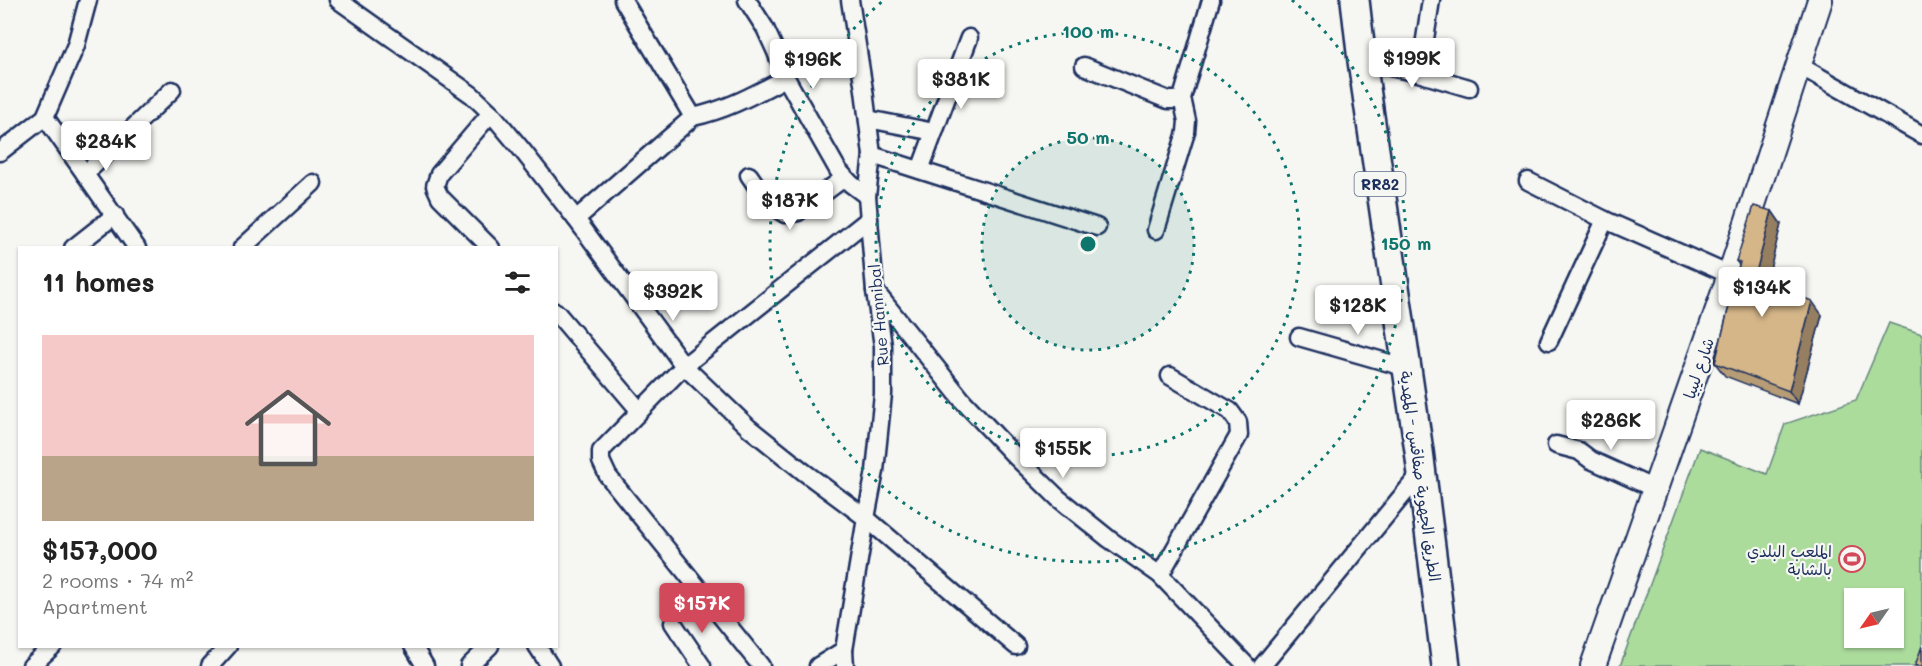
<!DOCTYPE html>
<meta charset="utf-8">
<style>
:root{--surface:#fff;--page:#f2f2f2;--text:#222;--muted:#767676;--accent:#d1495b}
body{margin:0;font-family:Mali,"Playpen Sans Arabic",sans-serif;background:var(--page);color:var(--text);height:100vh;display:flex;flex-direction:column;font-size:22px;white-space:nowrap}
*{box-sizing:border-box;margin:0}
p{font-size:20px;color:var(--muted)}
.icon{flex:none;width:33px;height:33px;fill:none;stroke:currentColor;stroke-width:2;stroke-linecap:round;stroke-linejoin:round}
.map{position:relative;flex:1;overflow:hidden}
.side{position:absolute;left:18px;top:246px;width:540px;height:402px;display:flex;flex-direction:column;background:var(--surface);border-radius:0px;box-shadow:0 2px 4px #0004}
.side>*{flex:none}
.needle{width:39px;rotate:236deg}
.controls{position:absolute;left:1844px;top:588px;display:grid;gap:12px}
.controls a{display:grid;place-items:center;width:60px;height:60px;border-radius:0px;background:var(--surface);box-shadow:0 2px 4px #0004;font-size:30px}
.price{position:absolute;translate:-50% -51px;padding:0 14px;border-radius:6px;background:#fff;color:#222;font-size:20px;line-height:39px;filter:drop-shadow(0 2px 3px #0008)}
.price::after{content:'';position:absolute;left:50%;top:36px;width:18px;height:14px;margin-left:-9px;background:inherit;clip-path:polygon(0 0,100% 0,50% 100%)}
.price.active{background:var(--accent);color:#fff}
ul{padding:0;list-style:none}
li{display:grid;align-content:center;gap:12px;height:318px;padding:0 24px}
li span{display:grid;place-items:center;height:186px;border-radius:0px;color:#555}
li>.icon{margin-inline-start:auto}
span .icon{width:108px;height:108px;fill:#fffc;stroke-width:1}
li b{font-size:26px}
h2{display:flex;justify-content:space-between;align-items:center;height:72px;padding:0 24px;font-size:26px}
.map>svg:first-child{display:block}
.green{fill:#acdc9c;stroke:#64867d;stroke-width:1.5;fill-rule:evenodd}
.lines{fill:none;stroke-linecap:round;stroke-linejoin:round}
.minor-casing{stroke:#1b2f5e;stroke-width:21}
.secondary-casing{stroke:#1b2f5e;stroke-width:28}
.primary-casing{stroke:#1b2f5e;stroke-width:32}
.minor{stroke:#f6f6f2;stroke-width:16}
.secondary{stroke:#f6f6f2;stroke-width:24}
.primary{stroke:#f6f6f2;stroke-width:27}
.wall{fill:#b79d76;stroke:#1b2f5e;stroke-width:1.5}
.shaded-wall{fill:#957f60;stroke:#1b2f5e;stroke-width:1.5}
.building{fill:#d5b689;stroke:#1b2f5e;stroke-width:1.5}
.ring{fill:none;stroke:#0f766e;stroke-width:3;stroke-dasharray:3 6}
.labels{text-anchor:middle;dominant-baseline:central;stroke-width:4.5;stroke-linejoin:round;paint-order:stroke}
.shield{fill:#f6f6f2;stroke:#5d6b8a;stroke-width:1.5}
.shield-label{font-size:15px;font-weight:bold;fill:#1b2f5e}
.street-label{font-size:16px;fill:#1b2f5e;stroke:#f6f6f2}
.poi-label{font-size:16px;fill:#1b2f5e;stroke:#f6f6f2;text-anchor:end}
.centre{fill:#0f766e;stroke:#f6f6f2;stroke-width:3}
.ring-label{font-size:18px;text-anchor:middle;font-weight:bold;fill:#0f766e;stroke:#f6f6f2;stroke-width:4.5;stroke-linejoin:round;paint-order:stroke}
</style>
<div class="map">
<svg width="1922" height="666" viewBox="0 0 1922 666">
<rect width="100%" height="100%" fill="#f6f6f2"/>
<filter id="ink" filterUnits="userSpaceOnUse"><feTurbulence type="fractalNoise" baseFrequency=".0167" numOctaves="2"/><feDisplacementMap in="SourceGraphic" scale="12" xChannelSelector="R" yChannelSelector="G"/><feConvolveMatrix kernelMatrix="1 2 1 2 8 2 1 2 1" color-interpolation-filters="sRGB"/></filter>
<g filter="url(#ink)">
<!-- green -->
<path class="green" d="M1889 323 1922 334V666H1620L1700 448 1767 474 1785 424 1856 400ZM1854 598H1893V638H1854Z"/>
<g class="lines">
<defs>
<g id="minor">
<polyline points="338,0 472,95 491,113 522,150 576,219 684,366 749,428 804,472 866,518 1016,646"/>
<polyline points="623,0 693,117"/>
<polyline points="747,0 765,28 776,52 786,78 838,170 851,184 867,196"/>
<polyline points="1425,39 1431,0"/>
<polyline points="1362,61 1418,73 1469,88"/>
<polyline points="1084,66 1168,100 1177,100 1182,98"/>
<polyline points="1800,66 1922,135"/>
<polyline points="491,113 439,174 435,186 440,197 491,248"/>
<polyline points="45,117 137,248"/>
<polyline points="868,119 934,132"/>
<polyline points="0,152 45,117 76,45 88,0"/>
<polyline points="872,155 1097,227"/>
<polyline points="920,170 969,38"/>
<polyline points="85,174 172,90"/>
<polyline points="749,175 769,204 785,214 798,212 844,178"/>
<polyline points="1528,181 1605,220 1730,275"/>
<path d="M576 219 693 117C727 110 755 94 786 78"/>
<polyline points="1156,230 1186,132 1187,121 1182,98 1211,0"/>
<polyline points="73,248 115,215"/>
<polyline points="242,248 313,183"/>
<polyline points="875,291 963,401 1013,454 1058,498 1109,539 1160,575 1247,666"/>
<polyline points="556,312 639,410"/>
<polyline points="1299,337 1407,368"/>
<polyline points="1549,341 1605,220"/>
<polyline points="1556,445 1579,451 1591,460 1655,489"/>
<polyline points="1160,575 1239,435 1238,422 1230,411 1170,376"/>
<polyline points="673,623 702,666"/>
<polyline points="413,646 425,666"/>
<polyline points="537,646 550,666"/>
<polyline points="31,666 53,646"/>
<polyline points="210,666 228,646"/>
<polyline points="469,666 490,646"/>
<polyline points="761,666 608,476 601,461 601,451 684,366 869,219"/>
<polyline points="818,666 844,650"/>
<polyline points="845,666 844,650 866,518 875,471 883,394 883,346 875,291 867,196 872,155 864,90 850,0"/>
<polyline points="1262,666 1421,473"/>
</g>
<polyline id="secondary" points="1593,666 1730,275 1820,0"/>
<polyline id="primary" points="1355,0 1362,61 1419,451 1446,666"/>
</defs>
<!-- minor casing -->
<use href="#minor" class="minor-casing"/>
<!-- secondary casing -->
<use href="#secondary" class="secondary-casing"/>
<!-- primary casing -->
<use href="#primary" class="primary-casing"/>
<!-- minor -->
<use href="#minor" class="minor"/>
<!-- secondary -->
<use href="#secondary" class="secondary"/>
<!-- primary -->
<use href="#primary" class="primary"/>
</g>
<!-- wall -->
<polygon class="wall" points="1772,211 1781,224 1766,284 1822,315 1798,404 1725,376 1715,363 1739,265 1736,261"/>
<!-- shaded-wall -->
<g class="shaded-wall">
<polygon points="1772,211 1781,224 1764,294 1754,280"/>
<polygon points="1812,301 1822,315 1798,404 1789,391"/>
</g>
<!-- building -->
<g class="building">
<polygon points="1754,206 1772,211 1754,280 1812,301 1789,391 1715,363 1740,262 1736,261"/>
<polygon points="1922,646 1922,666 1915,666"/>
</g>
</g>
<!-- distance rings -->
<circle cx="1088" cy="244" r="106" fill="#0f766e" fill-opacity=".12"/>
<g class="ring">
<circle cx="1088" cy="244" r="106"/>
<circle cx="1088" cy="244" r="212"/>
<path d="M1292 0A318 318 0 1 1 884 0"/>
</g>
<!-- icons -->
<defs>
<symbol id="stadium-ring" viewBox="-11 -11 22 22"><circle r="9.5" fill="#f6f6f2" stroke="#d1495b" stroke-width="1.5"/><path d="M0-5a6.5 5 0 1 0 0 10a6.5 5 0 1 0 0-10ZM-3.5-1.8h7v3.6h-7Z" fill="#d1495b"/></symbol>
</defs>
<g fill-rule="evenodd">
<use href="#stadium-ring" x="1837" y="544" width="30" height="30"/>
</g>
<g class="labels">
<!-- shield labels -->
<rect class="shield" x="1354.5" y="172" width="51" height="24" rx="4.5"/>
<g class="shield-label">
<text x="1380" y="184">RR82</text>
</g>
<!-- street labels -->
<g class="street-label">
<text transform="translate(878 315) rotate(-95)">Rue Hannibal</text>
<text transform="translate(1698 368) rotate(-71)">شارع ليبيا</text>
<text transform="translate(1421 476) rotate(82)">الطريق الجهوية صفاقس - المهدية</text>
</g>
<!-- poi labels -->
<g class="poi-label">
<text x="1832" y="550">الملعب البلدي<tspan x="1832" dy="18">بالشابة</tspan></text>
</g>
</g>
<circle cx="1088" cy="244" r="9" class="centre"/>
<g class="ring-label">
<text x="1088" y="38">100 m</text>
<text x="1088" y="144">50 m</text>
<text x="1406" y="250">150 m</text>
</g>
</svg>
<div class="controls">
<a><svg class="needle" viewBox="-14 -14 28 28"><path d="M0-13l5 13h-10z" fill="#e53935"/><path d="M0 13l5-13h-10z" fill="#767676"/></svg></a>
</div>
<b class="price" style="left:1412px;top:89px">$199K</b>
<b class="price" style="left:813px;top:90px">$196K</b>
<b class="price" style="left:961px;top:110px">$381K</b>
<b class="price" style="left:106px;top:172px">$284K</b>
<b class="price" style="left:790px;top:231px">$187K</b>
<b class="price" style="left:1762px;top:318px">$134K</b>
<b class="price" style="left:673px;top:322px">$392K</b>
<b class="price" style="left:1358px;top:336px">$128K</b>
<b class="price" style="left:1611px;top:451px">$286K</b>
<b class="price" style="left:1063px;top:479px">$155K</b>
<b class="price active" style="left:702px;top:634px">$157K</b>
<section class="side">
<h2>11 homes<svg class="icon" aria-label="filters" viewBox="0 0 24 24"><path d="M4 7h16M4 17h16"/><circle cx="9" cy="7" r="2"/><circle cx="15" cy="17" r="2"/></svg></h2>
<ul>
<li><span style="background:linear-gradient(#f6c9c9 65%,#b9a48a 0)"><svg class="icon" aria-label="home" viewBox="0 0 24 24"><path d="M3 11l9-7 9 7M6 9v11h12V9"/></svg></span><div><b>$157,000</b><p>2 rooms · 74 m²</p><p>Apartment</p></div></li>
</ul>
</section>
</div>
